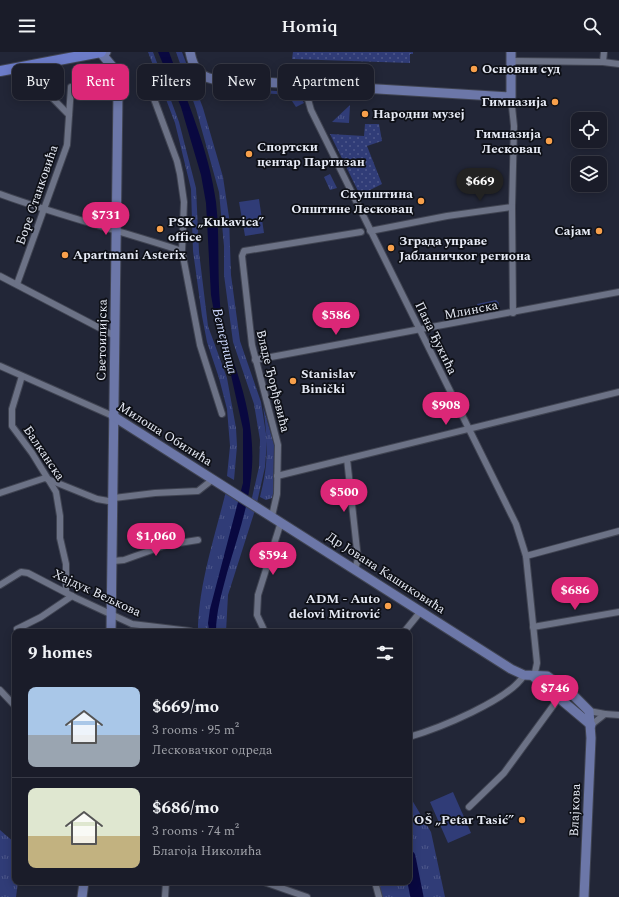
<!DOCTYPE html>
<meta charset="utf-8">
<style>
:root{--surface:#1a1c29;--page:#272935;--text:#f1f3f6;--muted:#9fa1a8;--line:#383a46;--accent:#db2777}
body{margin:0;font-family:Spectral,serif;background:var(--page);color:var(--text);height:100vh;display:flex;flex-direction:column;font-size:15px;white-space:nowrap}
*{box-sizing:border-box;margin:0}
p{font-size:13px;color:var(--muted)}
.icon{flex:none;width:22px;height:22px;fill:none;stroke:currentColor;stroke-width:2;stroke-linecap:round;stroke-linejoin:round}
.map{position:relative;flex:1;overflow:hidden}
.details{position:absolute;left:12px;top:577px;width:400px;height:256px;display:flex;flex-direction:column;background:var(--surface);border-radius:8px;box-shadow:0 2px 10px #0003,0 0 0 1px var(--line)}
.details>*{flex:none}
.hud{position:absolute;left:12px;top:12px;width:400px;height:36px;display:flex;gap:8px}
.buttons{position:absolute;left:571px;top:60px;display:grid;gap:8px}
.buttons a{display:grid;place-items:center;width:36px;height:36px;border-radius:8px;background:var(--surface);box-shadow:0 2px 10px #0003,0 0 0 1px var(--line);font-size:20px}
.price{position:absolute;translate:-50% -34px;padding:0 9px;border-radius:14px;background:var(--accent);color:#fff;font-size:13px;line-height:26px;filter:drop-shadow(0 1px 2px #0008)}
.price::after{content:'';position:absolute;left:50%;top:24px;width:12px;height:9px;margin-left:-6px;background:inherit;clip-path:polygon(0 0,100% 0,50% 100%)}
.price.on{background:#222;color:#fff}
ul{padding:0;list-style:none}
li{display:flex;align-items:center;gap:12px;height:100px;padding:0 16px}
li+li{border-top:1px solid var(--line)}
li span{display:grid;place-items:center;flex:none;width:112px;height:80px;border-radius:8px;color:#555}
li>.icon{margin-inline-start:auto}
span .icon{width:48px;height:48px;fill:#fffc;stroke-width:1}
li b{font-size:17px}
h2{display:flex;justify-content:space-between;align-items:center;height:48px;padding:0 16px;font-size:17px}
.chip{padding:0 14px;border-radius:8px;background:var(--surface);box-shadow:0 2px 10px #0003,0 0 0 1px var(--line);font-size:14px;line-height:36px}
.chip.on{background:var(--accent);color:#fff}
header{display:flex;justify-content:space-between;align-items:center;height:52px;padding:0 16px;background:var(--surface);font-size:18px;font-weight:600}
.map>svg:first-child{display:block}
.grass{fill:url(#grass-tufts)}
.park{fill:url(#park-dots)}
.pitch{fill:#303c77}
.water{fill:#090840}
.lines{fill:none;stroke-linecap:round;stroke-linejoin:round}
.river{stroke:#090840;stroke-width:13}
.street-casing{stroke:#404452;stroke-width:8}
.secondary-casing{stroke:#404452;stroke-width:11}
.primary-casing{stroke:#404452;stroke-width:12}
.street{stroke:#6c7286;stroke-width:6}
.secondary{stroke:#6c77a8;stroke-width:9}
.primary{stroke:#6c7cc9;stroke-width:10}
.poi-dot{fill:#f8a04b;stroke:#0e1017;stroke-width:1.5}
.labels{text-anchor:middle;dominant-baseline:central;stroke-width:3.5;stroke-linejoin:round;paint-order:stroke}
.poi-label{font-size:13px;font-weight:bold;fill:#e6eaf5;stroke:#0e1017;text-anchor:start}
.street-label{font-size:13px;fill:#e6eaf5;stroke:#0e1017}
.water-label{font-size:14px;font-style:italic;fill:#ced9fe;stroke:#0e1017}
</style>
<header><svg class="icon" aria-label="menu" viewBox="0 0 24 24"><path d="M4 6h16M4 12h16M4 18h16"/></svg>Homiq<svg class="icon" aria-label="search" viewBox="0 0 24 24"><circle cx="10" cy="10" r="6"/><path d="M15 15l6 6"/></svg></header>
<div class="map">
<svg width="619" height="845" viewBox="0 0 619 845">
<defs>
<pattern id="grass-tufts" width="24" height="20" patternUnits="userSpaceOnUse"><rect width="24" height="20" fill="#303c77"/><path d="M3 7l-1-3M5 7V3M7 7l1-3M15 17l-1-3M17 17v-4M19 17l1-3" fill="none" stroke="#4e588b"/></pattern>
<pattern id="park-dots" width="8" height="8" patternUnits="userSpaceOnUse"><rect width="8" height="8" fill="#303c77"/><path d="M2 2h.1M6 6h.1" fill="none" stroke="#4e588b" stroke-width="1.8" stroke-linecap="round"/></pattern>
</defs>
<rect width="100%" height="100%" fill="#222637"/>
<!-- grass -->
<g class="grass">
<polygon points="148,0 153,0 179,70 196,136 199,200 208,274 227,326 236,376 237,394 234,428 227,424 230,394 227,357 219,326 207,290 202,264 193,199 191,137 175,71"/>
<path d="M176 0H182L203 56 223 125 229 165 231 223 240 289 261 350 267 388 265 415 256 455 228 543 226 580H198C198 533 216 481 227 435L251 450 259 415 260 388 254 352 233 290 224 223V194L219 140 196 57Z"/>
<polygon points="215,35 290,40 290,43 215,38"/>
<polygon points="294,41 298,41 304,51 296,55 290,46"/>
<polygon points="350,53 349,71 332,70"/>
<polygon points="330,122 337,136 330,138 324,125"/>
<polygon points="496,248 499,251 497,256 479,260 477,252"/>
<path d="M263 354 274 393 273 442 272 446 266 448 260 445C269 411 268 389 263 354Z"/>
<polygon points="409,743 431,780 445,845 379,845 375,830 409,830"/>
<polygon points="0,778 15,791 15,830 18,830 16,845 0,845"/>
</g>
<!-- park -->
<g class="park">
<polygon points="293,0 413,0 413,2 410,2 410,11 292,7"/>
<polygon points="365,72 379,72 382,89 367,94 382,132 360,143 330,82 364,84"/>
</g>
<!-- pitch -->
<g class="pitch">
<polygon points="259,147 264,181 245,184 239,150"/>
<polygon points="453,740 471,781 448,791 430,750"/>
</g>
<!-- water -->
<path class="water" d="M158 0H169C187 49 209 98 216 150 221 193 215 237 224 280 227 293 233 307 237 320 247 350 254 383 252 415 250 451 237 486 227 521 222 540 216 560 216 580H209L208 571 210 557 243 431V377L231 323 218 283 211 243 206 151 201 123 181 55Z"/>
<g class="lines">
<!-- river -->
<polyline class="river" points="409,805 417,845"/>
<defs>
<g id="street">
<polyline points="511,9 603,10 619,12"/>
<polyline points="603,10 604,0"/>
<polyline points="22,15 69,63"/>
<polyline points="304,33 311,58 516,472 526,504 537,611 534,625"/>
<polyline points="150,36 177,109 180,122 184,150 182,199 200,293 222,362"/>
<polyline points="511,45 514,74 512,155 513,261"/>
<path d="M0 142C60 164 122 179 182 199"/>
<polyline points="370,179 447,164 512,155"/>
<polyline points="0,224 115,284"/>
<polyline points="17,232 67,93 71,35"/>
<polyline points="255,308 619,240"/>
<polyline points="0,314 113,364"/>
<polyline points="22,324 12,357 12,374 32,401 56,440 60,464 60,486 66,512 66,540"/>
<polyline points="347,407 358,507 355,517"/>
<polyline points="277,424 619,340"/>
<polyline points="0,441 45,426 97,447 114,450"/>
<polyline points="114,446 155,441 198,439 212,428"/>
<polyline points="272,464 277,442 278,393 252,293 242,204 244,199 361,180"/>
<polyline points="526,504 619,479"/>
<polyline points="113,509 124,508 166,493 198,488"/>
<polyline points="0,533 21,520 28,521 76,546 132,572 190,579"/>
<polyline points="533,575 619,560"/>
<polyline points="17,577 41,565 72,544"/>
<polyline points="265,580 257,563 258,543 281,470"/>
<polyline points="404,580 421,559"/>
<polyline points="0,638 15,654"/>
<polyline points="589,659 605,662 591,673"/>
<polyline points="605,662 619,663"/>
<path d="M409 685C437 677 510 648 524 623"/>
<polyline points="469,755 504,721 558,647"/>
<polyline points="264,830 307,845"/>
<polyline points="375,830 379,845"/>
<polyline points="165,845 166,830"/>
</g>
<g id="secondary">
<polyline points="106,0 101,1 116,19 118,40 111,580"/>
<path d="M190 0C193 15 198 24 213 27L511 45V0"/>
<polyline points="113,364 511,617 524,623 547,624 573,643 589,659 591,686 584,845"/>
<polyline points="534,625 591,673"/>
<polyline points="82,845 84,830"/>
</g>
<polyline id="primary" points="0,19 101,0"/>
</defs>
<!-- street casing -->
<use href="#street" class="street-casing"/>
<!-- secondary casing -->
<use href="#secondary" class="secondary-casing"/>
<!-- primary casing -->
<use href="#primary" class="primary-casing"/>
<!-- street -->
<use href="#street" class="street"/>
<!-- secondary -->
<use href="#secondary" class="secondary"/>
<!-- primary -->
<use href="#primary" class="primary"/>
</g>
<!-- markers -->
<g class="poi-dot">
<circle cx="474" cy="17" r="4"/>
<circle cx="555" cy="50" r="4"/>
<circle cx="365" cy="62" r="4"/>
<circle cx="549" cy="89" r="4"/>
<circle cx="249" cy="102" r="4"/>
<circle cx="421" cy="149" r="4"/>
<circle cx="160" cy="177" r="4"/>
<circle cx="599" cy="179" r="4"/>
<circle cx="391" cy="196" r="4"/>
<circle cx="65" cy="203" r="4"/>
<circle cx="293" cy="329" r="4"/>
<circle cx="388" cy="554" r="4"/>
<circle cx="522" cy="768" r="4"/>
</g>
<g class="labels">
<!-- poi labels -->
<g class="poi-label">
<text x="482" y="17">Основни суд</text>
<text x="547" y="50" text-anchor="end">Гимназија</text>
<text x="373" y="62">Народни музеј</text>
<text x="541" y="82" text-anchor="end">Гимназија<tspan x="541" dy="15">Лесковац</tspan></text>
<text x="257" y="95">Спортски<tspan x="257" dy="15">центар Партизан</tspan></text>
<text x="413" y="142" text-anchor="end">Скупштина<tspan x="413" dy="15">Општине Лесковац</tspan></text>
<text x="168" y="170">PSK „Kukavica”<tspan x="168" dy="15">office</tspan></text>
<text x="591" y="179" text-anchor="end">Сајам</text>
<text x="399" y="189">Зграда управе<tspan x="399" dy="15">Јабланичког региона</tspan></text>
<text x="73" y="203">Apartmani Asterix</text>
<text x="301" y="322">Stanislav<tspan x="301" dy="15">Binički</tspan></text>
<text x="380" y="547" text-anchor="end">ADM - Auto<tspan x="380" dy="15">delovi Mitrović</tspan></text>
<text x="514" y="768" text-anchor="end">OŠ „Petar Tasić”</text>
</g>
<!-- street labels -->
<g class="street-label">
<text transform="translate(37 143) rotate(-71)">Боре Станковића</text>
<text transform="translate(471 258) rotate(-11)">Млинска</text>
<text transform="translate(436 286) rotate(64)">Пана Ђукића</text>
<text transform="translate(102 288) rotate(-89)">Светоилијска</text>
<text transform="translate(273 329) rotate(76)">Владе Ђорђевића</text>
<text transform="translate(165 382) rotate(32)">Милоша Обилића</text>
<text transform="translate(44 401) rotate(56)">Балканска</text>
<text transform="translate(386 521) rotate(33)">Др Јована Кашиковића</text>
<text transform="translate(97 541) rotate(25)">Хајдук Вељкова</text>
<text transform="translate(575 758) rotate(-88)">Влајкова</text>
</g>
<!-- water labels -->
<g class="water-label">
<text transform="translate(225 289) rotate(76)">Ветерница</text>
</g>
</g>
</svg>
<div class="buttons">
<a><svg class="icon" aria-label="locate" viewBox="0 0 24 24"><circle cx="12" cy="12" r="6"/><path d="M12 2v4M12 18v4M2 12h4M18 12h4"/></svg></a>
<a><svg class="icon" aria-label="layers" viewBox="0 0 24 24"><path d="M12 4l9 5-9 5-9-5zM3 14l9 5 9-5"/></svg></a>
</div>
<b class="price on" style="left:480px;top:150px">$669</b>
<b class="price" style="left:106px;top:184px">$731</b>
<b class="price" style="left:336px;top:284px">$586</b>
<b class="price" style="left:446px;top:374px">$908</b>
<b class="price" style="left:344px;top:461px">$500</b>
<b class="price" style="left:156px;top:505px">$1,060</b>
<b class="price" style="left:273px;top:524px">$594</b>
<b class="price" style="left:575px;top:559px">$686</b>
<b class="price" style="left:555px;top:657px">$746</b>
<div class="hud">
<a class="chip">Buy</a>
<a class="chip on">Rent</a>
<a class="chip">Filters</a>
<a class="chip">New</a>
<a class="chip">Apartment</a>
</div>
<section class="details">
<h2>9 homes<svg class="icon" aria-label="filters" viewBox="0 0 24 24"><path d="M4 7h16M4 17h16"/><circle cx="9" cy="7" r="2"/><circle cx="15" cy="17" r="2"/></svg></h2>
<ul>
<li><span style="background:linear-gradient(#a9c7e8 60%,#9aa5b1 0)"><svg class="icon" aria-label="home" viewBox="0 0 24 24"><path d="M3 11l9-7 9 7M6 9v11h12V9"/></svg></span><div><b>$669/mo</b><p>3 rooms · 95 m²</p><p>Лесковачког одреда</p></div></li>
<li><span style="background:linear-gradient(#dfe7d0 60%,#c2b280 0)"><svg class="icon" aria-label="home" viewBox="0 0 24 24"><path d="M3 11l9-7 9 7M6 9v11h12V9"/></svg></span><div><b>$686/mo</b><p>3 rooms · 74 m²</p><p>Благоја Николића</p></div></li>
</ul>
</section>
</div>
